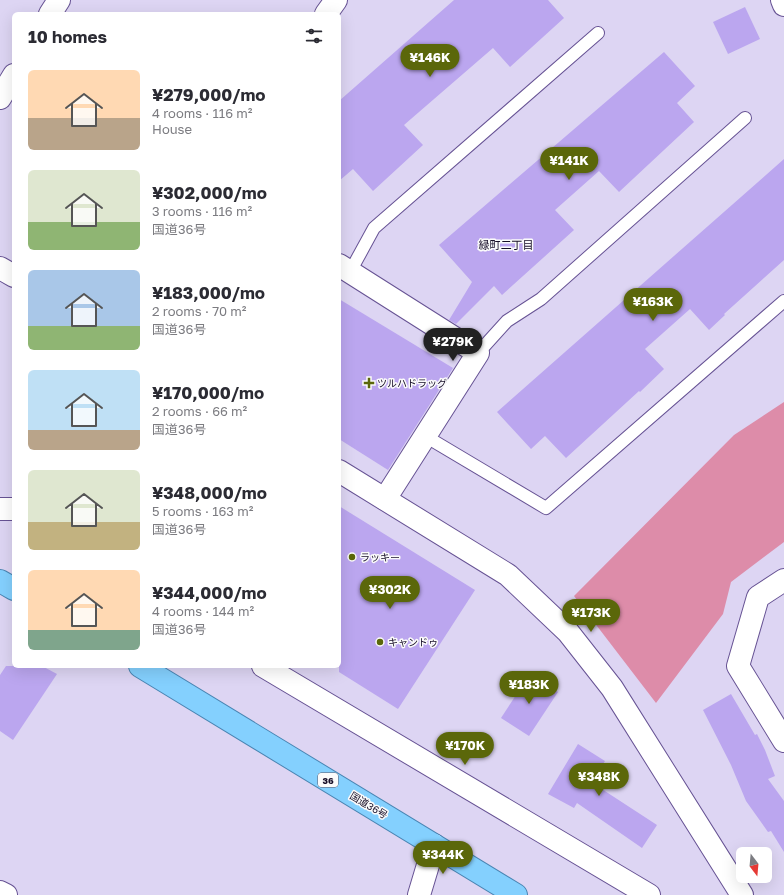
<!DOCTYPE html>
<meta charset="utf-8">
<style>
:root{--surface:#fff;--page:#f7f7f7;--text:#2b2b33;--muted:#7c7c81;--accent:#5b670a}
body{margin:0;font-family:"Golos Text","Noto Sans JP",sans-serif;background:var(--page);color:var(--text);height:100vh;display:flex;flex-direction:column;font-size:15px;white-space:nowrap}
*{box-sizing:border-box;margin:0}
p{font-size:13px;color:var(--muted)}
.icon{flex:none;width:22px;height:22px;fill:none;stroke:currentColor;stroke-width:2;stroke-linecap:round;stroke-linejoin:round}
.map{position:relative;flex:1;overflow:hidden}
.details{position:absolute;left:12px;top:12px;width:329px;height:656px;display:flex;flex-direction:column;background:var(--surface);border-radius:6px;box-shadow:0 4px 16px #0002}
.details>*{flex:none}
.needle{width:26px;rotate:164deg}
.fabs{position:absolute;left:736px;top:847px;display:grid;gap:8px}
.fabs a{display:grid;place-items:center;width:36px;height:36px;border-radius:6px;background:var(--surface);box-shadow:0 4px 16px #0002;font-size:20px}
.price{position:absolute;translate:-50% -34px;padding:0 9px;border-radius:14px;background:var(--accent);color:#fff;font-size:13px;line-height:26px;filter:drop-shadow(0 1px 2px #0008)}
.price::after{content:'';position:absolute;left:50%;top:24px;width:12px;height:9px;margin-left:-6px;background:inherit;clip-path:polygon(0 0,100% 0,50% 100%)}
.price.selected{background:#222;color:#fff}
ul{padding:0;list-style:none}
li{display:flex;align-items:center;gap:12px;height:100px;padding:0 16px}
li span{display:grid;place-items:center;flex:none;width:112px;height:80px;border-radius:6px;color:#555}
li>.icon{margin-inline-start:auto}
span .icon{width:48px;height:48px;fill:#fffc;stroke-width:1}
li b{font-size:17px}
h2{display:flex;justify-content:space-between;align-items:center;height:48px;padding:0 16px;font-size:17px}
.map>svg:first-child{display:block}
.green{fill:#dd8ca9}
.building{fill:#bba6ef}
.lines{fill:none;stroke-linecap:round;stroke-linejoin:round}
.service-casing{stroke:#675394;stroke-width:14}
.minor-casing{stroke:#675394;stroke-width:24}
.tertiary-casing{stroke:#675394;stroke-width:24}
.trunk-casing{stroke:#4a85b3;stroke-width:24}
.service{stroke:#fff;stroke-width:12}
.minor{stroke:#fff;stroke-width:22}
.tertiary{stroke:#fff;stroke-width:22}
.trunk{stroke:#84d0fe;stroke-width:22}
.poi-dot{fill:#5b670a;stroke:#fbfbfb;stroke-width:1.5}
.labels{text-anchor:middle;dominant-baseline:central;stroke-width:3;stroke-linejoin:round;paint-order:stroke}
.shield{fill:#fbfbfb;stroke:#5b5567;stroke-width:1}
.shield-label{font-size:9px;font-weight:bold;fill:#170e28}
.poi-label{font-size:10px;fill:#170e28;stroke:#fbfbfb;text-anchor:start}
.street-label{font-size:10px;fill:#170e28;stroke:#fbfbfb}
.neighbourhood-label{font-size:11px;fill:#170e28;stroke:#fbfbfb}
</style>
<div class="map">
<svg width="784" height="895" viewBox="0 0 784 895">
<rect width="100%" height="100%" fill="#ddd5f3"/>
<!-- green -->
<polygon class="green" points="784,402 784,542 731,582 723,614 656,703 574,596 734,435"/>
<!-- building -->
<g class="building">
<polygon points="454,0 548,0 564,18 510,67 493,48 404,125 423,145 373,191 353,169 339,181 339,101"/>
<polygon points="745,7 760,39 728,54 713,22"/>
<polygon points="664,52 695,86 677,103 694,122 619,192 599,171 555,210 574,230 502,295 494,286 456,324 449,320 472,282 439,245"/>
<polygon points="784,159 784,260 724,314 725,315 709,330 690,309 645,349 664,369 640,392 639,391 566,458 545,436 531,449 497,412"/>
<polygon points="339,299 453,368 388,470 339,439"/>
<polygon points="339,506 475,590 398,709 339,672"/>
<polygon points="6,666 42,666 57,674 13,740 0,731 0,675"/>
<polygon points="529,675 558,692 529,736 501,718"/>
<polygon points="731,694 755,735 757,734 765,750 775,776 768,779 784,801 784,852 771,831 768,832 746,801 731,765 703,710"/>
<polygon points="578,744 605,761 591,782 657,825 642,848 577,803 574,808 548,794"/>
</g>
<g class="lines">
<defs>
<g id="service">
<polyline points="350,272 374,228 598,33"/>
<polyline points="478,353 507,321 541,299 745,118"/>
<polyline points="425,436 546,508 784,301"/>
</g>
<g id="minor">
<polyline points="782,0 784,5"/>
<polyline points="50,14 59,0"/>
<polyline points="326,14 336,0"/>
<polyline points="0,98 14,75"/>
<polyline points="339,265 478,353 385,499"/>
<polyline points="0,509 14,509"/>
<polyline points="784,580 758,597 738,666 784,741"/>
<polyline points="263,666 649,895"/>
<polyline points="0,892 6,895"/>
<polyline points="419,895 434,845"/>
</g>
<g id="tertiary">
<polyline points="0,268 14,276"/>
<polyline points="339,471 508,575 568,632 612,688 742,895"/>
</g>
<g id="trunk">
<polyline points="0,581 14,589"/>
<polyline points="140,666 516,895"/>
</g>
</defs>
<!-- service casing -->
<use href="#service" class="service-casing"/>
<!-- minor casing -->
<use href="#minor" class="minor-casing"/>
<!-- tertiary casing -->
<use href="#tertiary" class="tertiary-casing"/>
<!-- trunk casing -->
<use href="#trunk" class="trunk-casing"/>
<!-- service -->
<use href="#service" class="service"/>
<!-- minor -->
<use href="#minor" class="minor"/>
<!-- tertiary -->
<use href="#tertiary" class="tertiary"/>
<!-- trunk -->
<use href="#trunk" class="trunk"/>
</g>
<!-- markers -->
<g class="poi-dot">
<path d="M367 377h4v4h4v4h-4v4h-4v-4h-4v-4h4z"/>
<circle cx="352" cy="557" r="4"/>
<circle cx="380" cy="642" r="4"/>
</g>
<g class="labels">
<!-- shield labels -->
<rect class="shield" x="318" y="773" width="20" height="14" rx="3"/>
<g class="shield-label">
<text x="328" y="780">36</text>
</g>
<!-- poi labels -->
<g class="poi-label">
<text x="377" y="383">ツルハドラッグ</text>
<text x="360" y="557">ラッキー</text>
<text x="388" y="642">キャンドゥ</text>
</g>
<!-- street labels -->
<g class="street-label">
<text transform="translate(369 805) rotate(31)">国道36号</text>
</g>
<!-- neighbourhood labels -->
<g class="neighbourhood-label">
<text x="506" y="244">緑町二丁目</text>
</g>
</g>
</svg>
<div class="fabs">
<a><svg class="needle" viewBox="-14 -14 28 28"><path d="M0-13l5 13h-10z" fill="#e53935"/><path d="M0 13l5-13h-10z" fill="#7c7c81"/></svg></a>
</div>
<b class="price" style="left:430px;top:78px">¥146K</b>
<b class="price" style="left:569px;top:181px">¥141K</b>
<b class="price" style="left:653px;top:322px">¥163K</b>
<b class="price selected" style="left:453px;top:362px">¥279K</b>
<b class="price" style="left:390px;top:610px">¥302K</b>
<b class="price" style="left:591px;top:633px">¥173K</b>
<b class="price" style="left:529px;top:705px">¥183K</b>
<b class="price" style="left:465px;top:766px">¥170K</b>
<b class="price" style="left:599px;top:797px">¥348K</b>
<b class="price" style="left:443px;top:875px">¥344K</b>
<section class="details">
<h2>10 homes<svg class="icon" aria-label="filters" viewBox="0 0 24 24"><path d="M4 7h16M4 17h16"/><circle cx="9" cy="7" r="2"/><circle cx="15" cy="17" r="2"/></svg></h2>
<ul>
<li><span style="background:linear-gradient(#ffd9b3 60%,#b9a48a 0)"><svg class="icon" aria-label="home" viewBox="0 0 24 24"><path d="M3 11l9-7 9 7M6 9v11h12V9"/></svg></span><div><b>¥279,000/mo</b><p>4 rooms · 116 m²</p><p>House</p></div></li>
<li><span style="background:linear-gradient(#dfe7d0 65%,#8fb573 0)"><svg class="icon" aria-label="home" viewBox="0 0 24 24"><path d="M3 11l9-7 9 7M6 9v11h12V9"/></svg></span><div><b>¥302,000/mo</b><p>3 rooms · 116 m²</p><p>国道36号</p></div></li>
<li><span style="background:linear-gradient(#a9c7e8 70%,#8fb573 0)"><svg class="icon" aria-label="home" viewBox="0 0 24 24"><path d="M3 11l9-7 9 7M6 9v11h12V9"/></svg></span><div><b>¥183,000/mo</b><p>2 rooms · 70 m²</p><p>国道36号</p></div></li>
<li><span style="background:linear-gradient(#bfe0f5 75%,#b9a48a 0)"><svg class="icon" aria-label="home" viewBox="0 0 24 24"><path d="M3 11l9-7 9 7M6 9v11h12V9"/></svg></span><div><b>¥170,000/mo</b><p>2 rooms · 66 m²</p><p>国道36号</p></div></li>
<li><span style="background:linear-gradient(#dfe7d0 65%,#c2b280 0)"><svg class="icon" aria-label="home" viewBox="0 0 24 24"><path d="M3 11l9-7 9 7M6 9v11h12V9"/></svg></span><div><b>¥348,000/mo</b><p>5 rooms · 163 m²</p><p>国道36号</p></div></li>
<li><span style="background:linear-gradient(#ffd9b3 75%,#7fa58c 0)"><svg class="icon" aria-label="home" viewBox="0 0 24 24"><path d="M3 11l9-7 9 7M6 9v11h12V9"/></svg></span><div><b>¥344,000/mo</b><p>4 rooms · 144 m²</p><p>国道36号</p></div></li>
</ul>
</section>
</div>
